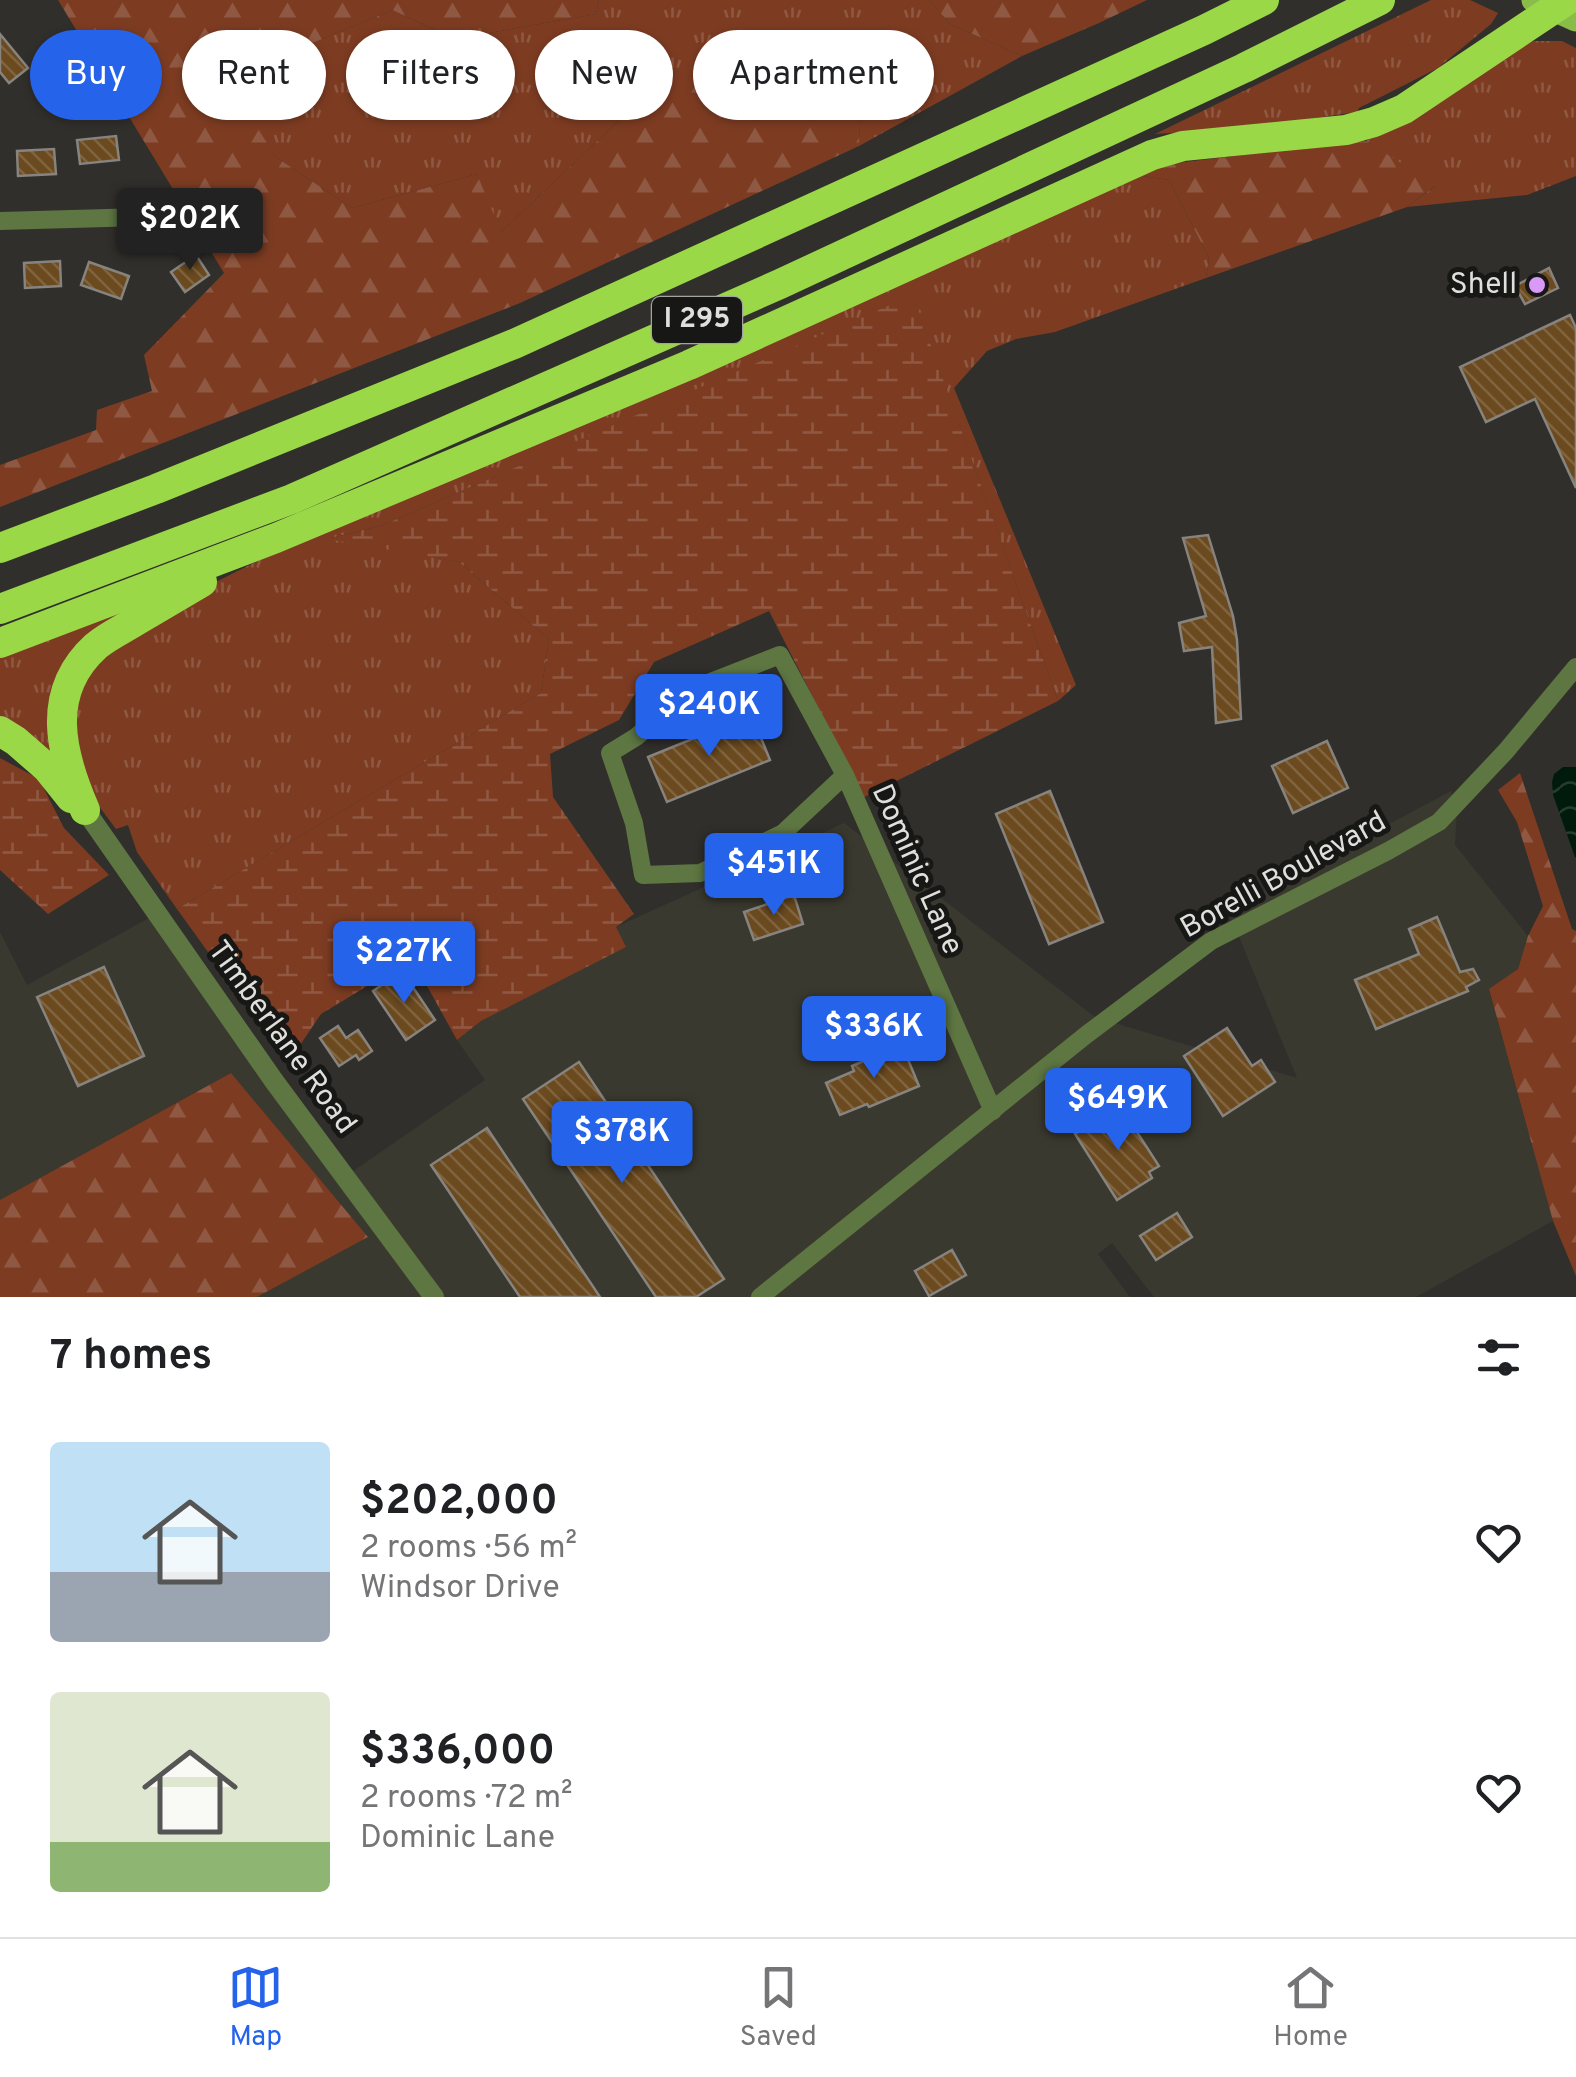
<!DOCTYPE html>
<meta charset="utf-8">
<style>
:root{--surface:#fff;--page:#f2f2f2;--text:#202124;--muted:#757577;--line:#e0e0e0;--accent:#2563eb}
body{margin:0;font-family:Overpass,sans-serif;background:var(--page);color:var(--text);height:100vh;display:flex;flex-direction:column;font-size:38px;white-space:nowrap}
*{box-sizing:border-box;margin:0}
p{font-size:32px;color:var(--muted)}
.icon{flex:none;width:55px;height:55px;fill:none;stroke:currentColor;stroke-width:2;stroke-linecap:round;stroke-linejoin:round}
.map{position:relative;height:1297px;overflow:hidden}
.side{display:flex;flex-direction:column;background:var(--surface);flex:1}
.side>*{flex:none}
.top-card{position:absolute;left:30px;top:30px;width:1000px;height:90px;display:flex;gap:20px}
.price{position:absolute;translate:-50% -85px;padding:0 22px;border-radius:10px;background:var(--accent);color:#fff;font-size:32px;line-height:65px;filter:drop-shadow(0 2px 5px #0008)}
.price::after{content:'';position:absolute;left:50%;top:60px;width:30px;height:22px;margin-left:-15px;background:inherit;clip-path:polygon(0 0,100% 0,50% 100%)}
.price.on{background:#222;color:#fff}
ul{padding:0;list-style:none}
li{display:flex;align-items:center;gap:30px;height:250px;padding:0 50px}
li span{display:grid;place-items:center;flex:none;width:280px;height:200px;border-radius:10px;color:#555}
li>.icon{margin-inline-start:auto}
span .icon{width:120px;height:120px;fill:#fffc;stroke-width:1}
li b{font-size:42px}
h2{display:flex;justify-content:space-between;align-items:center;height:120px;padding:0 50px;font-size:42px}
.tag{padding:0 35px;border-radius:45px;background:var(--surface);box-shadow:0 2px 8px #0004;font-size:35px;line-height:90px}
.tag.on{background:var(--accent);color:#fff}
.dock{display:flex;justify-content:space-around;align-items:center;height:140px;border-top:2px solid var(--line);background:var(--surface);font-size:28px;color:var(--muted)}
.dock a{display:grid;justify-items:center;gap:5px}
.dock .on{color:var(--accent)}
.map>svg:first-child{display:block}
.built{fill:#3a392f}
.grass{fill:url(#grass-tufts)}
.forest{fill:url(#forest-firs)}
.wetland{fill:url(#wetland-marsh)}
.water{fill:url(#water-waves)}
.building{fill:url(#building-back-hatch);stroke:#87837f;stroke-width:2.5}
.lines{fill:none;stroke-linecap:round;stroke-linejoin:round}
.minor{stroke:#5d7642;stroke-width:18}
.tertiary{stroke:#5d7642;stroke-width:20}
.primary{stroke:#8abc49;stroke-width:25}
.motorway{stroke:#9bd848;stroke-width:30}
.poi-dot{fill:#d99af7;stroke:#171715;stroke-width:4}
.labels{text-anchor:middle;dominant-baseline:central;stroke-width:10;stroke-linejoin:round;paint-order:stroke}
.shield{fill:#171715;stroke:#a3a3a0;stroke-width:2.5}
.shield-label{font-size:28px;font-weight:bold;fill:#dfdfdc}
.poi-label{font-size:30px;fill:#dfdfdc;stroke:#171715;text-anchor:end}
.street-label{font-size:30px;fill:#dfdfdc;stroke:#171715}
</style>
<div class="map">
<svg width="1576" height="1297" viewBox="0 0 1576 1297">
<defs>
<pattern id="grass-tufts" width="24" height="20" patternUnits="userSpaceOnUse" patternTransform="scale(2.5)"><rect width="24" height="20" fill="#7d3c22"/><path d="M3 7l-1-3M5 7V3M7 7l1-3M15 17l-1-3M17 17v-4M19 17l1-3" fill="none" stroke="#8f5842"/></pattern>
<pattern id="forest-firs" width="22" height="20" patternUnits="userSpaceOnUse" patternTransform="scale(2.5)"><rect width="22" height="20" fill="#7d3c22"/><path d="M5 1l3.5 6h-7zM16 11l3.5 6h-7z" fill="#8f5842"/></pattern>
<pattern id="wetland-marsh" width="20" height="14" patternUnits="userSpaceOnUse" patternTransform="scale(2.5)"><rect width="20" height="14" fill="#7d3c22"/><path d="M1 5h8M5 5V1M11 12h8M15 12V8" fill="none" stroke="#8f5842"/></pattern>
<pattern id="water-waves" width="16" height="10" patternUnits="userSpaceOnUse" patternTransform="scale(2.5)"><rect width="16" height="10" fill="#001b0c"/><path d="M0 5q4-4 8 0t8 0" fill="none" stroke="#253c2f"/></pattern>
<pattern id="building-back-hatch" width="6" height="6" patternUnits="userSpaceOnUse" patternTransform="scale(2.5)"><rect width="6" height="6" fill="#6b4a1f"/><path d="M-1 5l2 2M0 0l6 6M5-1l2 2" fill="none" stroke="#80643f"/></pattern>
</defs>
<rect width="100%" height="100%" fill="#302f2b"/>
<!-- built -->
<polygon class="built" points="1451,791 1457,807 1455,845 1528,936 1518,969 1489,990 1553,1221 1416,1297 1154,1297 1112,1243 1098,1254 1130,1297 257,1297 368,1237 231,1073 0,1200 0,932 27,985 158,913 346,1176 485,1080 457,1040 481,1021 625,947 616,927 844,823 1095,1017 1297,1078 1228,910"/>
<!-- grass -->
<g class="grass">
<polygon points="599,0 929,0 950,24 1022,56 859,146 861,105 629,111 500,233 477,174 352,208 276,157 246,112 248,70 392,10 455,39 596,14"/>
<polygon points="1431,0 1470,0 1498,13 1491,24 1438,68 1359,108 1357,112 1246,128 1155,134"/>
<polygon points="1534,41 1562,41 1576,48 1576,176 1527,195 1407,207 1435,186 1366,141 1443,98 1512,50"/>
<polygon points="1130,174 1169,180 1209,258 1206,278 1055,332 1016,339 987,351 954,388 1076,685 1058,701 913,296 383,525 331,538 459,562 549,639 541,693 177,909 137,852 128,825 116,829 84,786 68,739 84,678 104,651 188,596 313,533"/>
<polygon points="138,602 55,685 51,757 0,716 0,657"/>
</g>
<!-- forest -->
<g class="forest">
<polygon points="58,0 599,0 596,14 455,39 392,10 248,70 247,112 276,157 352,208 477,174 501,232 629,111 692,77 861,105 859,146 520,303 0,507 0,465 96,430 97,410 152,391 144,355 224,273"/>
<polygon points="929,0 1147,0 1099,23 1022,56 950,24"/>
<polygon points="1366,141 1436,185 1407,207 1206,278 1209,258 1169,180 1130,174 1184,162"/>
<polygon points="1520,773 1572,929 1576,931 1576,1276 1553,1221 1489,989 1518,969 1528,936 1543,906 1517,822 1498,790"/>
<polygon points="231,1073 368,1237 257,1297 0,1297 0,1200"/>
</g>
<!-- wetland -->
<g class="wetland">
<polygon points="913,295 1058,701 864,797 769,611 654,662 619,720 550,754 553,797 634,914 616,927 626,947 481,1021 457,1040 412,959 321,1014 288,1063 177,909 541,693 549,639 459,562 327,539 383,525"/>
<polygon points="0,758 39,779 64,828 109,875 48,914 0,870"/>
</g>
<!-- water -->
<polygon class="water" points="1563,767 1576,767 1576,860 1553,795 1552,782 1554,774"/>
<!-- building -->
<g class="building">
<polygon points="0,34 28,68 9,83 0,72"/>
<polygon points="116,136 119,160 80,164 77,140"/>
<polygon points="54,149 56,174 18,176 17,151"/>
<polygon points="196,255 209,275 185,292 171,272"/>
<polygon points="60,261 61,286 25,288 24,263"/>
<polygon points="89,262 129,276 121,299 81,285"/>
<polygon points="1549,268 1558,288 1525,304 1515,286"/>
<polygon points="1570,315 1576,328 1576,488 1535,399 1486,422 1460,367"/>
<polygon points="1208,535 1233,616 1237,640 1241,719 1216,723 1212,647 1184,651 1179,623 1206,616 1183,538"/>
<polygon points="753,718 770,760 667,802 648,757 734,722 735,726"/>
<polygon points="1327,741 1348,788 1293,813 1272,766"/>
<polygon points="1050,791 1103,922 1049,944 996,814"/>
<polygon points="794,895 803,924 754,940 744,912"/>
<polygon points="1437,917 1460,972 1473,969 1479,980 1466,987 1468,991 1376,1029 1355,980 1419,954 1409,929"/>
<polygon points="104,967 144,1056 78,1086 37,997"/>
<polygon points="402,971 435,1020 406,1040 373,991"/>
<polygon points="338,1026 346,1038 358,1030 372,1051 359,1060 356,1055 339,1066 320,1038"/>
<polygon points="1227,1028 1252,1066 1261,1060 1275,1082 1223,1116 1184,1056"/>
<polygon points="902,1045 919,1086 869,1107 867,1104 840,1115 826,1083 854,1071 852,1066"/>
<polygon points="579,1062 724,1279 696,1297 656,1297 523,1099"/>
<polygon points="1120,1106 1159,1166 1149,1172 1152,1178 1117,1200 1075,1134"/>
<polygon points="487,1128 600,1297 520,1297 431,1165"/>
<polygon points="1177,1213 1192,1237 1156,1260 1140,1236"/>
<polygon points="952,1250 966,1275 929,1296 915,1271"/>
</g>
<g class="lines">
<!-- minor -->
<g class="minor">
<polyline points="0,221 143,217"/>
<polyline points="845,775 783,833 700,873 643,875 634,823 610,753 636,737 693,689 780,655 845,775 993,1111"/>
<polyline points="760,1297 1086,1035 1211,941 1388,851 1439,822 1506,751 1576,667"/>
</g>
<!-- tertiary -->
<polyline class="tertiary" points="85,810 274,1081 434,1297"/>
<!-- primary -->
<polyline class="primary" points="1534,0 1576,19"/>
<!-- motorway -->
<g class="motorway">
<polyline points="0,548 156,489 514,344 1204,30 1264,0"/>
<polyline points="0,609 292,499 780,284 1244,68 1380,0"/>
<polyline points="0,643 276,538 689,365 1152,155 1183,146 1346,130 1374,122 1404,109 1567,0"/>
<polyline points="0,731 16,741 47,768 71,798"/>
<path d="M85 810C61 755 44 693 96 646 108 636 123 629 136 621 158 608 180 595 202 582"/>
</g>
</g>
<!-- markers -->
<circle class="poi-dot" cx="1537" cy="285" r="10"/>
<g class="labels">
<!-- shield labels -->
<rect class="shield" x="652" y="297" width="90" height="46" rx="8"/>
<g class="shield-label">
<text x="697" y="320">I 295</text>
</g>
<!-- poi labels -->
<g class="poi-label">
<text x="1517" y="285">Shell</text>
</g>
<!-- street labels -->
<g class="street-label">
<text transform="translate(916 870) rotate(66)">Dominic Lane</text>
<text transform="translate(1284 876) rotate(-29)">Borelli Boulevard</text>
<text transform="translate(281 1038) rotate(54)">Timberlane Road</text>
</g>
</g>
</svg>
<b class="price on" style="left:190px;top:273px">$202K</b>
<b class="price" style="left:709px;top:759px">$240K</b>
<b class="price" style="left:774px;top:918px">$451K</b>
<b class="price" style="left:404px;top:1006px">$227K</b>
<b class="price" style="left:874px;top:1081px">$336K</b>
<b class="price" style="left:1118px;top:1153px">$649K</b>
<b class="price" style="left:622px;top:1186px">$378K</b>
<div class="top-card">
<a class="tag on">Buy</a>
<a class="tag">Rent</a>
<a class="tag">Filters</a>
<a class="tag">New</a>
<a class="tag">Apartment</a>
</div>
</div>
<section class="side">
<h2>7 homes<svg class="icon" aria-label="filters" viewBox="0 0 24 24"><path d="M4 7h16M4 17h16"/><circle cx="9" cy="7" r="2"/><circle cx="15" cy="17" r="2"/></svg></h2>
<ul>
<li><span style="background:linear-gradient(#bfe0f5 65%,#9aa5b1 0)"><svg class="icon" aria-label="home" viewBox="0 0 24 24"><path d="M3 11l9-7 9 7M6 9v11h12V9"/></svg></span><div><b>$202,000</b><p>2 rooms · 56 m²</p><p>Windsor Drive</p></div><svg class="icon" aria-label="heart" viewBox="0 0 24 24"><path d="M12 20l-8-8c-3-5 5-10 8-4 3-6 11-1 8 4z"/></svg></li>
<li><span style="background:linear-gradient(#dfe7d0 75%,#8fb573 0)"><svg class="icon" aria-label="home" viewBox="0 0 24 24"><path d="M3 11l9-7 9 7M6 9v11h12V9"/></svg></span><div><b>$336,000</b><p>2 rooms · 72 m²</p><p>Dominic Lane</p></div><svg class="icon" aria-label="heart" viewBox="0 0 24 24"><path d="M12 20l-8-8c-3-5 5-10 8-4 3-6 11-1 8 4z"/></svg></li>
</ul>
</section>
<nav class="dock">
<a class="on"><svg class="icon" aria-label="map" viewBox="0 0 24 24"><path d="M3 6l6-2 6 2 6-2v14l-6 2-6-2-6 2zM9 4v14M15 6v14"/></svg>Map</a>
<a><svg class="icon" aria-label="saved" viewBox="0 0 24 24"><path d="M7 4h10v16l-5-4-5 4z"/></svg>Saved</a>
<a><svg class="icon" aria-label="home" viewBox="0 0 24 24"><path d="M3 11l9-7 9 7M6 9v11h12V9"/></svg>Home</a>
</nav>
